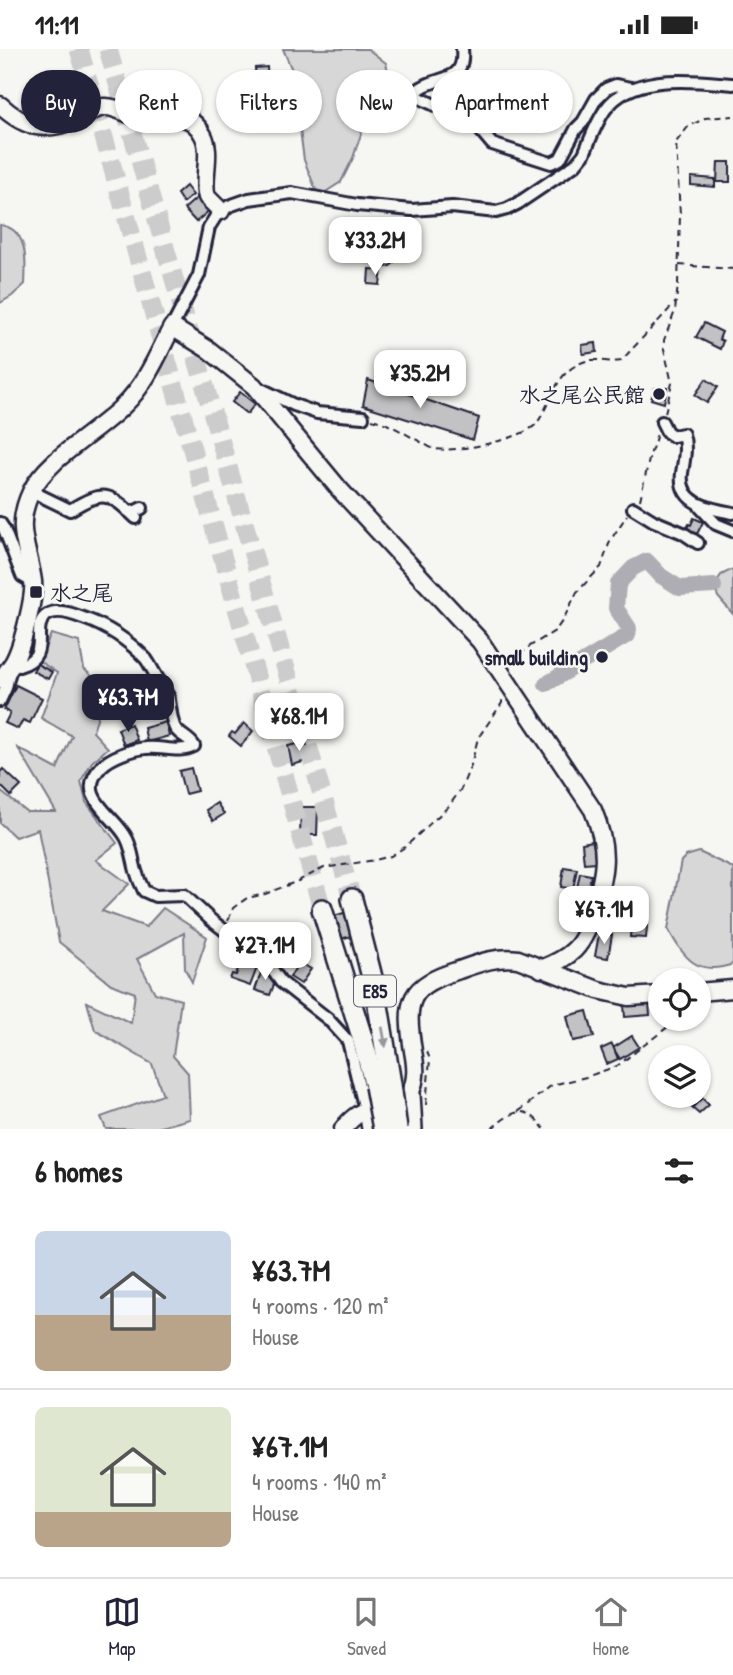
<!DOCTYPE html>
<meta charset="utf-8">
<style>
:root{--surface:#fff;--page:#f6f6f6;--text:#222;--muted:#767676;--line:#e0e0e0;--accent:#22223b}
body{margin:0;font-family:"Patrick Hand","Klee One",sans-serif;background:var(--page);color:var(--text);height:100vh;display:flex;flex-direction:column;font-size:26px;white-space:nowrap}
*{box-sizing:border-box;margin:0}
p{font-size:23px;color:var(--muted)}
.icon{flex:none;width:38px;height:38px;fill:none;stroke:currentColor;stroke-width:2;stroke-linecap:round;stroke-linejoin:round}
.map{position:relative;height:1080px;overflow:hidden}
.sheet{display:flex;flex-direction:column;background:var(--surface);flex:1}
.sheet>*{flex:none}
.guide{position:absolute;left:21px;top:21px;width:691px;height:63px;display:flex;gap:14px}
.controls{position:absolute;left:648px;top:919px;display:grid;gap:14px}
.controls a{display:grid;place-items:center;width:63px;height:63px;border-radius:50%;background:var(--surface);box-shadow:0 2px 5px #0004;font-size:35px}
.price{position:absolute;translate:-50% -60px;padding:0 16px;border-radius:14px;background:#fff;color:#222;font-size:23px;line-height:46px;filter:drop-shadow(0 2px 4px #0008)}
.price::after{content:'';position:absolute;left:50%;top:42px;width:21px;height:16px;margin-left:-10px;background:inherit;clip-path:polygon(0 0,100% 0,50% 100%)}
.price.current{background:var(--accent);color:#fff}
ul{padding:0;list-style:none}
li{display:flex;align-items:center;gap:21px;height:175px;padding:0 35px}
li+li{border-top:2px solid var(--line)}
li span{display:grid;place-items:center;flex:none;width:196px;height:140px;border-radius:10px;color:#555}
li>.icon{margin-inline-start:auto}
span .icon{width:84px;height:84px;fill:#fffc;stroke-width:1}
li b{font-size:30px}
h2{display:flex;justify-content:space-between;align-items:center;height:84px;padding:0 35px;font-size:30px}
.chip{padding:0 24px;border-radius:32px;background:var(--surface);box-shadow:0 2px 5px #0004;font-size:24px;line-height:63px}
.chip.current{background:var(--accent);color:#fff}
.status{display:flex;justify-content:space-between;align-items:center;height:49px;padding:0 35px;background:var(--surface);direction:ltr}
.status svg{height:19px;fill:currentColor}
.menu{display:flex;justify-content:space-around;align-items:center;height:98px;border-top:2px solid var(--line);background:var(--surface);font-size:19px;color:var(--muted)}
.menu a{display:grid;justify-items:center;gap:4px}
.menu .current{color:var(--accent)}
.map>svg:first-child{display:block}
.green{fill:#d7d7d7;stroke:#7c7c89;stroke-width:2}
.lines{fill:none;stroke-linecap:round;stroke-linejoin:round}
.river{stroke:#adadb3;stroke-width:16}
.building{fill:#c2c2c4;stroke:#22223b;stroke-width:2}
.highway-tunnel{stroke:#cccccd;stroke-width:19;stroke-dasharray:19 10;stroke-linecap:butt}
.street-casing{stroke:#22223b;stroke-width:16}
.secondary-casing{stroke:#22223b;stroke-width:21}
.highway-casing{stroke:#22223b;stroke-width:24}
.path{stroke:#22223b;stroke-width:2;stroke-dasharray:7 5;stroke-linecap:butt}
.street{stroke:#f6f6f2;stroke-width:10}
.secondary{stroke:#f6f6f2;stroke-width:16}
.highway{stroke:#f6f6f2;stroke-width:19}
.highway-bridge-casing{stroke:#22223b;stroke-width:24;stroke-linecap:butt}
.highway-bridge{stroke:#f6f6f2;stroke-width:19}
.oneway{fill:#9797a0}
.poi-dot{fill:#22223b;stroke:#f6f6f2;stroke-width:2.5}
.labels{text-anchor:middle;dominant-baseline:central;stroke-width:5;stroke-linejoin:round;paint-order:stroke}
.shield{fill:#f6f6f2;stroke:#626272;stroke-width:2}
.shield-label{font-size:19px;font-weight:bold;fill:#22223b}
.poi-label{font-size:21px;font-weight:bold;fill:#22223b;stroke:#f6f6f2;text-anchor:end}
</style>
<div class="status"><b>11:11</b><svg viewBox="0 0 49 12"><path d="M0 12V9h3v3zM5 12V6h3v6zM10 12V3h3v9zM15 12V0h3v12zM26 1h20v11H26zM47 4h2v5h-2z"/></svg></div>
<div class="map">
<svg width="733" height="1080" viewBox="0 0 733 1080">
<rect width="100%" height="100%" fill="#f6f6f2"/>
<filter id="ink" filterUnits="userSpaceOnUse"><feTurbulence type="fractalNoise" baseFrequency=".0143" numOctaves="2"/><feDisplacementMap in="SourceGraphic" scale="14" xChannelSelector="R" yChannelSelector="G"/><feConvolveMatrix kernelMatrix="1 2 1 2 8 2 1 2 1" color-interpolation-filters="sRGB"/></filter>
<g filter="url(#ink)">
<!-- green -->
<g class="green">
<polygon points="283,0 368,0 386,14 396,52 363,79 353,109 341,133 324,144 316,141 304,111 292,21"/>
<path d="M0 176C29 180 26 213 25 235L12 247 0 254Z"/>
<polygon points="733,520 733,565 718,548 714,537 721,526"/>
<polygon points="51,585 79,593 84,620 122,654 101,656 93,683 108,699 92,713 81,732 86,753 117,794 96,811 129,835 102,862 146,878 163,859 207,888 192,933 185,920 184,884 137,910 155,944 181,951 173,1007 188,1024 190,1070 153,1080 106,1080 101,1068 163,1046 152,1015 95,981 87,953 131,974 135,944 111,935 59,893 38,780 15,788 0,774 0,742 27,763 56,763 18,699 57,720 72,687 41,669 57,624 39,612"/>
<path d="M699 803 733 819V915C697 928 684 909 668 880L681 812 686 807Z"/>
</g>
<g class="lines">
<!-- river -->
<polyline class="river" points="546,635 628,586 629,579 616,559 618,535 633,519 647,512 661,527 680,539 714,537"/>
</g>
<!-- building -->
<g class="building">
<polygon points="267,18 268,31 256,32 255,19"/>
<polygon points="718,113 730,113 730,133 717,133"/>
<polygon points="691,128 715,130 715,138 691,136"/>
<polygon points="186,137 193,146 183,154 177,145"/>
<polygon points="200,146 212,159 196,173 184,160"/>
<circle cx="386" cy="209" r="9"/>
<polygon points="369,220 382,221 380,236 368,235"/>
<polygon points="704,274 722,283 719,290 723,292 720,300 696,288"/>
<polygon points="596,294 597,303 583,305 582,296"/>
<polygon points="706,330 718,338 707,354 695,346"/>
<polygon points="368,331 479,369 473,391 363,356"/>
<polygon points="655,339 667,339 664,354 651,350"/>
<polygon points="240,343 255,355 247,365 232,353"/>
<polygon points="694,469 703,473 696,487 688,484 689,480 687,479 689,475 691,476"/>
<polygon points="37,615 52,623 48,630 33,622"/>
<polygon points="16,636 42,649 30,674 23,671 18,680 5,674 10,664 4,661"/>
<polygon points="166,673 169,687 147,693 144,679"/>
<polygon points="244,674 253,682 241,697 229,687 232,683 235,685"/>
<polygon points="131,675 137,691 124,696 118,680"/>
<polygon points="306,693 310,711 292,716 288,697"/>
<polygon points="191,719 197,742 185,745 179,722"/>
<polygon points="3,720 21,737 11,747 0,736 0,723"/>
<polygon points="217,754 224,765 213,772 206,761"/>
<polygon points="301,758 318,758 317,786 300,786"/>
<polygon points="593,792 596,813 584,814 582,794"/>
<polygon points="564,818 577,820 573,840 561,838"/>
<polygon points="580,824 591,826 588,841 577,839"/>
<polygon points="347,863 354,886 341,890 334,867"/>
<polygon points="632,866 648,867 646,889 630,888"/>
<polygon points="599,885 612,886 608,909 595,907"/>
<polygon points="241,910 258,916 250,937 230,930 232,925 236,926"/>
<polygon points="299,913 311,920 301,935 290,928"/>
<polygon points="264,915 275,933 270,946 255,941"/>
<polygon points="649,954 650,966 625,968 624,956"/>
<polygon points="587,962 594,988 573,992 567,967"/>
<polygon points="632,987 639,998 620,1010 613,999"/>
<polygon points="612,995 618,1010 607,1015 601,1000"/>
<polygon points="702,1049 709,1056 699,1065 692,1059"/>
</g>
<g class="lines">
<!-- highway-tunnel -->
<g class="highway-tunnel">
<polyline points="79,0 322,860"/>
<polyline points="108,0 352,850"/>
</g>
<defs>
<g id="street">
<path d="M462 0C466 37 435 25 417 42L418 48 476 76 492 95 551 114 560 110 576 80 583 73 596 50 606 40 616 36 631 39"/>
<path d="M172 278 199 226 209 178 216 167 229 157 249 150 292 144 357 156 412 161 452 158 496 163 507 160 517 155 563 124 575 116 584 105C590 91 596 74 605 61 632 23 693 32 733 35"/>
<polyline points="259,339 294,356 317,364 363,368"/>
<path d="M662 373 667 383 673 387 683 385C687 398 684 411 682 424 678 455 710 460 733 464"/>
<path d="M31 442 70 461C103 441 109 443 136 469"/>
<polyline points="700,458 716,475 733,482"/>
<polyline points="633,459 654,472 683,484 698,494"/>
<polyline points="128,462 136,462 142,459"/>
<polyline points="0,474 4,480 22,527 34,534"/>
<path d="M14 613 19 617C54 607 28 578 47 566 57 559 73 565 83 569 106 577 129 592 146 610 151 617 155 626 160 633 162 638 166 643 168 647 171 657 170 669 175 679 180 687 190 689 194 697 179 705 162 697 146 699 133 700 110 708 101 718 73 748 116 766 127 790 132 800 133 812 136 822 138 829 141 836 144 842L155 847 184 846 211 871 224 881 258 901 281 933 328 970 348 992 365 1061"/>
<polyline points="0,652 6,639 10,621"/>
</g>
<g id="secondary">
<path d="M0 56C26 80 46 84 79 69 87 66 95 59 104 58 115 57 129 66 140 69 155 73 169 67 183 69 191 70 199 78 203 86 212 103 203 126 206 144L207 148 221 162"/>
<path d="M0 631C5 626 9 620 13 614 22 599 35 548 33 532 28 497 14 479 31 443 46 410 98 383 124 356 146 335 158 305 172 278L209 301 254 337 340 441 480 592 593 761C609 800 606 822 593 862 589 876 585 890 574 901 565 910 554 915 541 920"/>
<polyline points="698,943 733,940"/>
<path d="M401 1049 410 1045C417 1029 416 1018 413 1002 405 951 408 937 459 921 479 914 497 907 518 910L598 941 629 948 660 946"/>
<path d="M343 1080C353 1066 364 1061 380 1056"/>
</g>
<g id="highway">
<polyline points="352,850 376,944 391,1035"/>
<polyline points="322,860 362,988 375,1037"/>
<polyline points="410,1045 412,1080"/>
<polyline points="369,1060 372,1080"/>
</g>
</defs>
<!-- street casing -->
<use href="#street" class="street-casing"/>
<!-- secondary casing -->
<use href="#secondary" class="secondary-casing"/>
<!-- highway casing -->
<use href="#highway" class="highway-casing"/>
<!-- path -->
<g class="path">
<polyline points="679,216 733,220"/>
<polyline points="665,364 672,334 664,300 664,291 675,262 678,235 680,166 676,93 688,78 705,69 733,67"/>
<path d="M372 370C389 374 405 385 421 393 425 395 430 399 435 400 455 404 525 390 537 374 550 356 554 329 575 317 595 305 602 315 621 312L676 253"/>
<polyline points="640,451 650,406 657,385"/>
<polyline points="512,616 527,599 555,582 563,571 577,543 601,518 610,492 627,466"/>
<polyline points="228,872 233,859 247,849 265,845 298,832 324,819 375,811 391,807 405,798 449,757 461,740 471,716 478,689 502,654 502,647"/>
<polyline points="426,1056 430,1010 427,1003"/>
<polyline points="518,1063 552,1036 586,1028 617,1017 669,977 674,970"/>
<path d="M491 1080C513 1062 525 1053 544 1080"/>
</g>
<!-- street -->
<use href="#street" class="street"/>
<!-- secondary -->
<use href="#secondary" class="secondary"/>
<!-- highway -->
<use href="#highway" class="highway"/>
<defs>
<g id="highway-bridge">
<polyline points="391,1035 397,1080"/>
<polyline points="375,1037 383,1080"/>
</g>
</defs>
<!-- highway-bridge casing -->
<use href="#highway-bridge" class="highway-bridge-casing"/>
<!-- highway-bridge -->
<use href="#highway-bridge" class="highway-bridge"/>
</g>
<!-- one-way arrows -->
<defs><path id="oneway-solid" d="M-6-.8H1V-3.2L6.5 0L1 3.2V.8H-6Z" transform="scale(1.75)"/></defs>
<use class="oneway" href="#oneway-solid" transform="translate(384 988) rotate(80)"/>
</g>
<!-- markers -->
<g class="poi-dot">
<circle cx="659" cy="345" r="7"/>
<rect x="29" y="536" width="14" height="14" rx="3.5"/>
<circle cx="602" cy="608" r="7"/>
</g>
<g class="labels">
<!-- shield labels -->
<rect class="shield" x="354" y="926.5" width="42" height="31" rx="5"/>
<g class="shield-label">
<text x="375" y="942">E85</text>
</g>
<!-- poi labels -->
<g class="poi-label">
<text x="645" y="345">水之尾公民館</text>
<text x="50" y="543" text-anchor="start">水之尾</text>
<text x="588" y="608">small building</text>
</g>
</g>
</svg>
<div class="controls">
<a><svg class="icon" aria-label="locate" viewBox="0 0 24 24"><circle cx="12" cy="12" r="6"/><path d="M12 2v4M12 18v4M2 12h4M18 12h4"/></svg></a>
<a><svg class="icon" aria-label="layers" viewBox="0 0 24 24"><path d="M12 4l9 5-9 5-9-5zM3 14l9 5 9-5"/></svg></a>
</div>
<b class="price" style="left:375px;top:228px">¥33.2M</b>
<b class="price" style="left:420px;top:361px">¥35.2M</b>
<b class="price current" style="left:128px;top:685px">¥63.7M</b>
<b class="price" style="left:299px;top:704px">¥68.1M</b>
<b class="price" style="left:604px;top:897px">¥67.1M</b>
<b class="price" style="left:265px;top:933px">¥27.1M</b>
<div class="guide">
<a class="chip current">Buy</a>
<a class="chip">Rent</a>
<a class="chip">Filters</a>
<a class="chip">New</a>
<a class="chip">Apartment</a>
</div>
</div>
<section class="sheet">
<h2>6 homes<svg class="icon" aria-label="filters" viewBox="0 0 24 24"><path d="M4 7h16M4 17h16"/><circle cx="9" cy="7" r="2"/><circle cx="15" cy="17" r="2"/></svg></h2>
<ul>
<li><span style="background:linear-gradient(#c9d6e8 60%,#b9a48a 0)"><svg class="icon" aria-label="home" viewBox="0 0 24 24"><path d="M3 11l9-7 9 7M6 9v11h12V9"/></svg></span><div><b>¥63.7M</b><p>4 rooms · 120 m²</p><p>House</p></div></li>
<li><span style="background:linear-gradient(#dfe7d0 75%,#b9a48a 0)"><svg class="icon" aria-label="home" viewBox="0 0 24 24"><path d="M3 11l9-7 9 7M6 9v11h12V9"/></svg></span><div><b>¥67.1M</b><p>4 rooms · 140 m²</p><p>House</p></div></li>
</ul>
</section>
<nav class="menu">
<a class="current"><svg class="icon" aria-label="map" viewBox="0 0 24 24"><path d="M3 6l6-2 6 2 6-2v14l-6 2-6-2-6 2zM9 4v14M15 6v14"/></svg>Map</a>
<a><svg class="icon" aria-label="saved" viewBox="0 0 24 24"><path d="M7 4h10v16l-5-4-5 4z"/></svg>Saved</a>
<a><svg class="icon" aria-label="home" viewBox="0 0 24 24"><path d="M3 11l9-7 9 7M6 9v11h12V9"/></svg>Home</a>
</nav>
